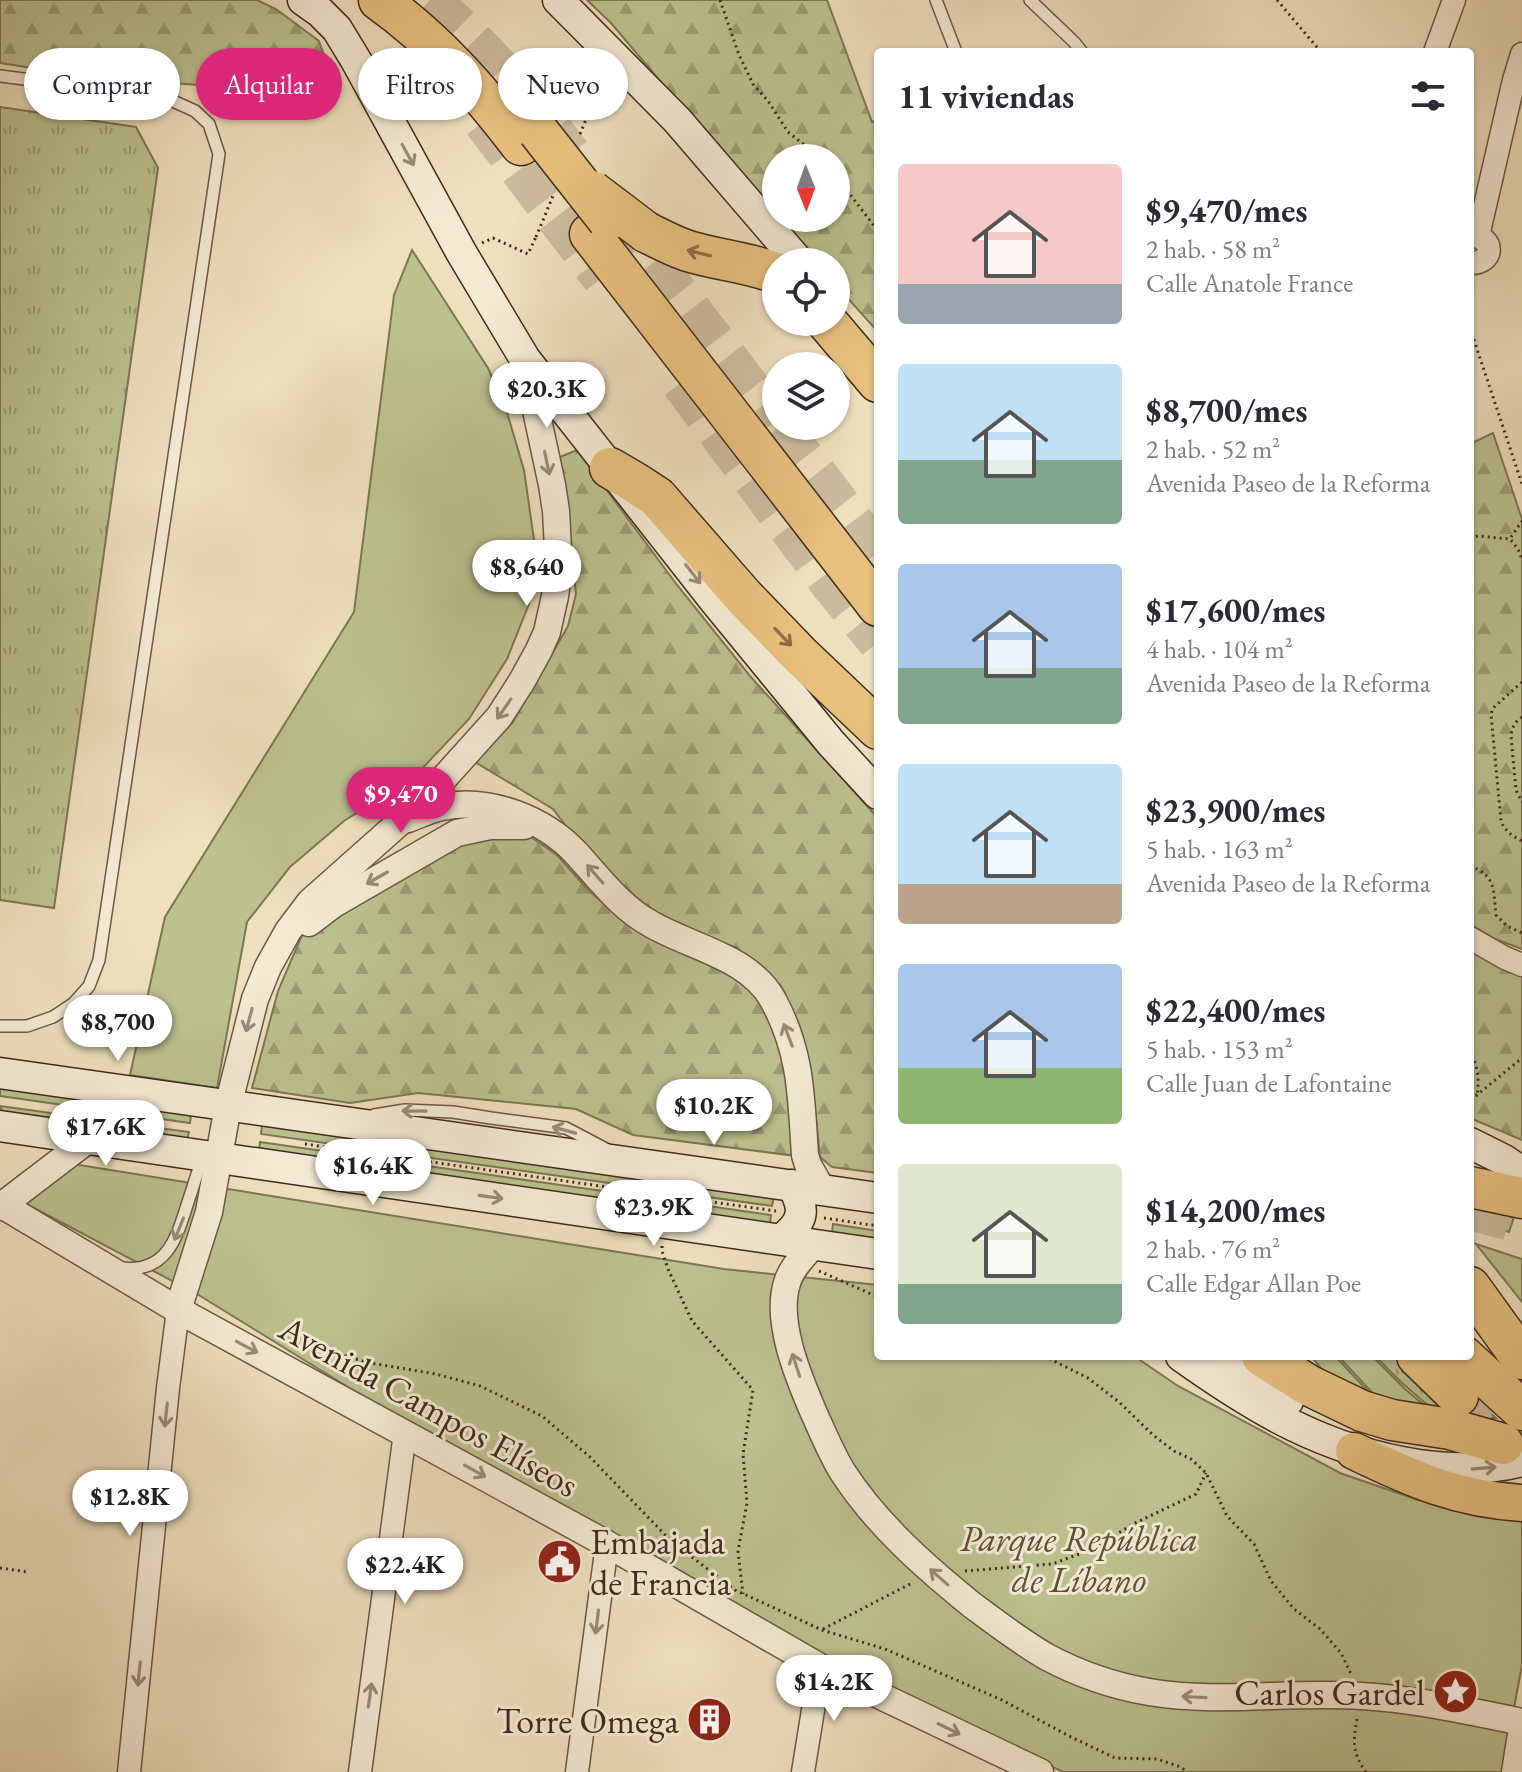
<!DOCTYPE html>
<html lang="es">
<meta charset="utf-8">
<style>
:root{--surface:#fff;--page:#f2f2f3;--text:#2b2b33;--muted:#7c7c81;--accent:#db2777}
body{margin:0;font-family:"EB Garamond",serif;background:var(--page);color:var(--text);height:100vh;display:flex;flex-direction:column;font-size:30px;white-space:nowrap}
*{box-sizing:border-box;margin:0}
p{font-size:26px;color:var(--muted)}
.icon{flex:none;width:44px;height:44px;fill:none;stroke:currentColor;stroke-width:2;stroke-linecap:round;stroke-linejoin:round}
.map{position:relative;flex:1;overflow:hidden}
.sheet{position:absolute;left:874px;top:48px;width:600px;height:1312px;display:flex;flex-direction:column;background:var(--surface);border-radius:8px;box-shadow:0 2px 6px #0004}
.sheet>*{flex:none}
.hud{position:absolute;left:24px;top:48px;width:730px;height:72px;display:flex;gap:16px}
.needle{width:52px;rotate:179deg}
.buttons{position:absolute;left:762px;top:144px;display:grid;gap:16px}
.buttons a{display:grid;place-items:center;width:88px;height:88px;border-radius:50%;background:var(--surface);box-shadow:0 2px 6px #0004;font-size:40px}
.price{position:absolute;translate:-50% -68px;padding:0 18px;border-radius:28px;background:#fff;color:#222;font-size:26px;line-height:52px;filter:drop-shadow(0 2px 4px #0008)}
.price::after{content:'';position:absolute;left:50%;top:48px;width:24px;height:18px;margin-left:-12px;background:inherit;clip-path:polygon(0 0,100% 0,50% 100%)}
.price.on{background:var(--accent);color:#fff}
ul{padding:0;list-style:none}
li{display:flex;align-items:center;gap:24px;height:200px;padding:0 24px}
li span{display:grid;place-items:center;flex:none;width:224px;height:160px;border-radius:8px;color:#555}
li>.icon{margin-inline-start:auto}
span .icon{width:96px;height:96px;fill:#fffc;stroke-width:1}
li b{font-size:34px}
h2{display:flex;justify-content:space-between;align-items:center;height:96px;padding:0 24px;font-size:34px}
.pill{padding:0 28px;border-radius:36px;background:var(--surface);box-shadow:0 2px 6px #0004;font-size:28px;line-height:72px}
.pill.on{background:var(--accent);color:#fff}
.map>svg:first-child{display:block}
.grass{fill:url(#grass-tufts);stroke:#7e7655;stroke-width:2}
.forest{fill:url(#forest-firs);stroke:#7e7655;stroke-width:2}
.green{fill:#bbc18f;stroke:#7e7655;stroke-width:2}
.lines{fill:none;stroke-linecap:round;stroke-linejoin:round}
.motorway-tunnel{stroke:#cbbb9d;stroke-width:40;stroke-dasharray:40 20;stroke-linecap:butt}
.service-casing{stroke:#6c5744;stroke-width:14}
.minor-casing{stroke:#6c5744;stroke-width:25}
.tertiary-casing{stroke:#6c5744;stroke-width:29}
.secondary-casing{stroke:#412a1b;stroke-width:33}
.trunk-casing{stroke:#412a1b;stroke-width:39}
.motorway-casing{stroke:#412a1b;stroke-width:43}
.path{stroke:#412a1b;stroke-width:3;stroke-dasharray:2 4;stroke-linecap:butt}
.service{stroke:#f4ead4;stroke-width:11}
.minor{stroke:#f4ead4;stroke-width:22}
.tertiary{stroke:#f4ead4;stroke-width:26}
.secondary{stroke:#f4ead4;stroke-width:30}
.trunk{stroke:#e7c07e;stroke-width:36}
.motorway{stroke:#e7c07e;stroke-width:40}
.motorway-bridge-casing{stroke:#412a1b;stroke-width:43;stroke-linecap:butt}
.path-bridge{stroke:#412a1b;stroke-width:3;stroke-dasharray:2 4;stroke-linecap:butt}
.motorway-bridge{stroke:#e7c07e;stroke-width:40}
.oneway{stroke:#9a8a78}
.oneway2{stroke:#8c6e48}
.labels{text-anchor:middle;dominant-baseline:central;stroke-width:6;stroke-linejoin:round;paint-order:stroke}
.street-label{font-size:36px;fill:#412a1b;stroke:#f4ead4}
.park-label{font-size:36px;font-style:italic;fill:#605038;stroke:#f4ead4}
.poi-label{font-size:36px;fill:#412a1b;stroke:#f4ead4;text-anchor:end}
</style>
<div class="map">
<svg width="1522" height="1772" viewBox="0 0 1522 1772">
<defs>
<pattern id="grass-tufts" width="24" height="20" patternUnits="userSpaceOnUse" patternTransform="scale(2)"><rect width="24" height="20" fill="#bbc18f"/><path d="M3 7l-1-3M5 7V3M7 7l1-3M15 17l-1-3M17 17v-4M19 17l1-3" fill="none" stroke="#9a9d74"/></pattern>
<pattern id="forest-firs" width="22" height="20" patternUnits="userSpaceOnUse" patternTransform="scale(2)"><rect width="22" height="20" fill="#bbc18f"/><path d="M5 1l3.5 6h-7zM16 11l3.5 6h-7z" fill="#9a9d74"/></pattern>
</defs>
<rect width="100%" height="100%" fill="#eedfbd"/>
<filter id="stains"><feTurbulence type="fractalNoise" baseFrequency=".0025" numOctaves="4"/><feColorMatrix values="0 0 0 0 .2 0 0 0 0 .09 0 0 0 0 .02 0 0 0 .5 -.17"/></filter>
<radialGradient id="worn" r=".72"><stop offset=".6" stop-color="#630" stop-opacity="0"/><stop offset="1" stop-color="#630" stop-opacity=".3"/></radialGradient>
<!-- grass -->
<g class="grass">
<polygon points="0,107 136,127 158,168 54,908 0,900"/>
<polygon points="1311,1356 1335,1356 1379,1403 1334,1384"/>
<polygon points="1375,1356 1407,1356 1469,1393 1496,1418 1439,1415 1401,1382"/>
</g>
<!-- forest -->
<g class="forest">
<polygon points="0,0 257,0 276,9 319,41 336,89 198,85 85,76 0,63"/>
<polygon points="587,0 827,0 872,122 878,120 878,332 836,285 836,262 815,262 776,218 836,218 836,158 776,158 776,218 611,23"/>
<polygon points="1493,433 1522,519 1522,949 1495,939 1470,924 1470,444"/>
<polygon points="577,450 677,585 750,676 878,818 878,1173 832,1167 820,1157 813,1090 796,1024 776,980 737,948 698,934 643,905 604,876 553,809 475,762 513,722 568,626 576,594 560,457"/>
<polygon points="484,831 528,835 557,855 589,891 626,922 729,967 764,1001 778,1044 788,1083 796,1156 633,1135 576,1109 418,1093 350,1103 252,1088 278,991 302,935 363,882"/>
<polygon points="1470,951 1522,974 1522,1140 1470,1118"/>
</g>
<!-- green -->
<g class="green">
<polygon points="412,250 488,368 506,409 524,470 534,540 529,604 507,659 469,719 416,775 344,821 290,867 247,922 217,1088 130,1075 165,917 354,612 394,295"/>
<polygon points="0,1087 191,1115 190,1123 0,1096"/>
<polygon points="0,1106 189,1132 187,1141 4,1115"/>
<polygon points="262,1125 774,1196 772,1206 261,1134"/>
<polygon points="260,1142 771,1215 770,1224 259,1151"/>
<polygon points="67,1163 724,1269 878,1285 878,1356 1134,1356 1178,1386 1340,1473 1418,1500 1522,1510 1522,1665 1502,1772 1063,1772 824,1655 636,1545 403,1421 197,1294 19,1200"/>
<polygon points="1470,1202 1515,1214 1509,1232 1470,1220"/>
<polygon points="833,1224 878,1231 878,1240 832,1233"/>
<polygon points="1476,1244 1522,1259 1522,1302"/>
<polygon points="1338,1356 1372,1356 1405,1389 1436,1415 1382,1403"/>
</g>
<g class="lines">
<!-- motorway-tunnel -->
<g class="motorway-tunnel">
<path d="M430 0C483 45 529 99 571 154"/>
<polyline points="483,122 602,278"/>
<polyline points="618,214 776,421"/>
<polyline points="681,383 831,585 878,642"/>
<polyline points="780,426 878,553"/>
<polyline points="1470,1210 1514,1222"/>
<polyline points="1458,1396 1476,1414 1522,1439"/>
</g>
<defs>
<g id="service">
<polyline points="936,0 956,52"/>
<polyline points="1030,0 1074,42 1082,52"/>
<polyline points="0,76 164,97 195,111 209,124 219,154 99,960 89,986 74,1003 53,1017 27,1026 0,1026"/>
<polyline points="374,1115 405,1110 453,1112 491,1118 566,1128 606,1149"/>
<path d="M121 1268C172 1274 178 1230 191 1193 195 1180 199 1168 203 1156"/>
</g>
<g id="minor">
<polyline points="1435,52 1454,0"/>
<path d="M1470 236C1495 235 1495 264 1470 263"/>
<polyline points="1478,236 1514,80 1522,54"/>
<polyline points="1470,938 1505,958 1522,965"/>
<polyline points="129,1772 168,1388 178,1310"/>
<polyline points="360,1772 405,1433"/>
<polyline points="577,1772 607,1544"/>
<polyline points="803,1772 820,1667"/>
</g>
<g id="tertiary">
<path d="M408 819C419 815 431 809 442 807 489 797 544 819 576 853 599 878 620 907 651 924 690 947 750 957 773 1000 802 1053 801 1098 805 1155L808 1165 823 1191"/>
<polyline points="309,923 334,904 457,833 490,826 524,826"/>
<polyline points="2,1205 178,1310 607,1544 820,1667 1040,1772"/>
<polyline points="0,1207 89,1139"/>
<path d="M814 1244C804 1256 791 1268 787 1283 775 1321 798 1376 813 1411 822 1431 831 1453 842 1471 876 1524 924 1566 972 1605 996 1623 1021 1642 1047 1657 1079 1674 1114 1686 1149 1692 1219 1704 1291 1691 1361 1696 1415 1699 1469 1711 1522 1722"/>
<polyline points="178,1310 209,1212 228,1106 255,999 268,967 288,931 310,902 400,822 444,778 499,717 522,681 539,650 547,632 555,596 559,568 556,511 552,485 525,359"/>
<polyline points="1515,1772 1522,1728"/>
</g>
<g id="secondary">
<polyline points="303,0 320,12 337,29 357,62 461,252 525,359 714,600 831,743 878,794"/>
<polyline points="558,0 677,120 799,262"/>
<polyline points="0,1073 878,1198"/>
<polyline points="0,1126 878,1254"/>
<polyline points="1470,1143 1504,1160 1522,1172"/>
<path d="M782 1239C804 1221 806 1210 792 1185"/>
<path d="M1181 1356C1257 1410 1325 1451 1419 1465 1455 1470 1487 1470 1522 1461"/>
<polyline points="1225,1356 1247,1375 1288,1401"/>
</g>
<path id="trunk" d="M1354 1451C1412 1479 1457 1499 1522 1503"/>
<g id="motorway">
<path d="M379 0C435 40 479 90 521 145"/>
<path d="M646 232C660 239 673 246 688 251 717 260 747 262 776 273"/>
<polyline points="590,234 878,606"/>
<polyline points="827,322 878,382"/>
<polyline points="610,468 634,482 657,497 744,597 799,654 878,729"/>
<polyline points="1470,1187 1522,1198"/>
<polyline points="1470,1287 1522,1359"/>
<polyline points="1262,1356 1308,1385 1362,1411 1392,1420 1450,1429 1503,1444"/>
<polyline points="1417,1356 1458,1396"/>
<polyline points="1463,1356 1522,1410"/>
</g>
</defs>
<!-- service casing -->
<use href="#service" class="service-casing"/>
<!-- minor casing -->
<use href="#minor" class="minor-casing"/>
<!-- tertiary casing -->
<use href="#tertiary" class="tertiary-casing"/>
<!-- secondary casing -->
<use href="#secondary" class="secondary-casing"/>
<!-- trunk casing -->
<use href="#trunk" class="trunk-casing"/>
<!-- motorway casing -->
<use href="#motorway" class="motorway-casing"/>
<!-- path -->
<g class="path">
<polyline points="720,0 739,55 753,84 768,101 788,132 821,158"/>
<polyline points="1277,0 1321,52"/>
<polyline points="589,112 603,79"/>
<polyline points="836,176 878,231"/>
<polyline points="482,243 493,238 528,254 536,237"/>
<polyline points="1470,328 1522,484"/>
<polyline points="1511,537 1522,521"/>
<polyline points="1470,538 1478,536 1510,539 1518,549 1522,559"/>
<path d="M1522 682 1493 708 1491 714 1501 821C1505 831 1512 836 1522 841"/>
<path d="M1522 717C1515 722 1512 727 1511 736L1516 790 1522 802"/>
<path d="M1470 866C1497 876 1493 890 1496 915L1507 926 1522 933"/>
<path d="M1470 1050C1477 1065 1480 1078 1477 1095"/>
<polyline points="1470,1098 1477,1095 1522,1058"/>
<polyline points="305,1144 776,1211"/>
<polyline points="824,1218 878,1226"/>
<polyline points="662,1246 662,1251 668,1269 692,1321 753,1390 743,1454 747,1503 738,1551 743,1594"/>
<polyline points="819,1271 878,1297"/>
<polyline points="292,1345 308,1345 370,1363 436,1374 480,1386 542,1416 590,1457 671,1541 735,1590 822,1630 885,1649 1002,1700 1069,1736 1115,1758 1157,1759 1181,1767 1187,1772"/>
<polyline points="1044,1356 1088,1378 1119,1402 1153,1435 1174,1451 1191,1459 1206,1473 1227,1516 1254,1544 1271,1581 1294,1609 1320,1629 1341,1653 1351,1674"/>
<polyline points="0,1568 28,1572"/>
<polyline points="965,1571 1052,1564 1093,1549 1133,1524 1196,1494 1206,1473"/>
<polyline points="823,1629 912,1583"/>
<path d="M1357 1719C1353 1741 1352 1753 1366 1772"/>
</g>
<!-- service -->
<use href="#service" class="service"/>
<!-- minor -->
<use href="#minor" class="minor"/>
<!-- tertiary -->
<use href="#tertiary" class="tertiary"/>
<!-- secondary -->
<use href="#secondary" class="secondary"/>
<!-- trunk -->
<use href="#trunk" class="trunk"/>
<!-- motorway -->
<use href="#motorway" class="motorway"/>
<defs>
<g id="motorway-bridge">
<polyline points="538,131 608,220"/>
<polyline points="592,191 646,232"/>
</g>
</defs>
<!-- motorway-bridge casing -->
<use href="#motorway-bridge" class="motorway-bridge-casing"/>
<!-- path-bridge -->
<g class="path-bridge">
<polyline points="580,134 589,112"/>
<polyline points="536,237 553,196"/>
</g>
<!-- motorway-bridge -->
<use href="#motorway-bridge" class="motorway-bridge"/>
</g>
<!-- one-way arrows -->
<defs><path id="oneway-shaft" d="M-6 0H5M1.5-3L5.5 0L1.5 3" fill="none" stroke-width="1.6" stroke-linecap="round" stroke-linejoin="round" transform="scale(2)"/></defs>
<g class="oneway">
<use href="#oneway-shaft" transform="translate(408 155) rotate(61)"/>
<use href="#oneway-shaft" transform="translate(547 463) rotate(78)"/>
<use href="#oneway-shaft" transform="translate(693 574) rotate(52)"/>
<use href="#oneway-shaft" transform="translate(504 709) rotate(125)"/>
<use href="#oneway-shaft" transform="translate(595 874) rotate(-131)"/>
<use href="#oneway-shaft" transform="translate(377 878) rotate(150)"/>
<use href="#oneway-shaft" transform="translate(249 1020) rotate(105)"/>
<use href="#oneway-shaft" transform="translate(788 1035) rotate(-111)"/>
<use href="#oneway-shaft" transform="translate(414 1111) rotate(-179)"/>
<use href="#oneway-shaft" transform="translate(564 1130) rotate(-165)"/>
<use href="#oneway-shaft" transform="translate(491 1197) rotate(8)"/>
<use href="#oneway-shaft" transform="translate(179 1229) rotate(112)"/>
<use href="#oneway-shaft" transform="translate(247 1347) rotate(28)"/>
<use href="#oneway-shaft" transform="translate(796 1365) rotate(-108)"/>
<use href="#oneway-shaft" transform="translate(166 1415) rotate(96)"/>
<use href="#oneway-shaft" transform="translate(1484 1468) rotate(-5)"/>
<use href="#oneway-shaft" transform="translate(475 1471) rotate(29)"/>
<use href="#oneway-shaft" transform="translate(939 1577) rotate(-139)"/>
<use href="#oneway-shaft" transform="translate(597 1622) rotate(97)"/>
<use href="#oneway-shaft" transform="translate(139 1674) rotate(96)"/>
<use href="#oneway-shaft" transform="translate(370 1695) rotate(-82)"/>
<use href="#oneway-shaft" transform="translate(1194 1697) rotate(-177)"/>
<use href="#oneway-shaft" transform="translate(949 1729) rotate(26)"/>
</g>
<g class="oneway2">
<use href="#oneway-shaft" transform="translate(699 253) rotate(-166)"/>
<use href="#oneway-shaft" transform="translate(783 637) rotate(46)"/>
</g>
<!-- icons -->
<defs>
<symbol id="civic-disc" viewBox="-11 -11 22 22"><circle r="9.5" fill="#8f2418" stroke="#f4ead4"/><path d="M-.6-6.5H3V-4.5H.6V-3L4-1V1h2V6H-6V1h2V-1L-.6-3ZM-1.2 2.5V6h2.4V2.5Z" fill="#fff"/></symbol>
<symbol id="sight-disc" viewBox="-11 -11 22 22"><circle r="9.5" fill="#8f2418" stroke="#f4ead4"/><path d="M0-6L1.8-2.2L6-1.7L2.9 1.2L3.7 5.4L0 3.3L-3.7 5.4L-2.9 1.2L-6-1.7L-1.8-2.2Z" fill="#fff"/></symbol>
<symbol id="building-disc" viewBox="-11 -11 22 22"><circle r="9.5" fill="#8f2418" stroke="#f4ead4"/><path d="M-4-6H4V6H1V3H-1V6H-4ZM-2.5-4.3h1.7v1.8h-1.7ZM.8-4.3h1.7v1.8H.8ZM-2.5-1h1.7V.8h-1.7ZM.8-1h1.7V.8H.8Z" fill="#fff"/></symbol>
</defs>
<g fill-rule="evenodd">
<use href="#civic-disc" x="534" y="1536" width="51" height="51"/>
<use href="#sight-disc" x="1430" y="1666" width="51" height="51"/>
<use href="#building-disc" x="684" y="1694" width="51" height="51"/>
</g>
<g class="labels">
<!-- street labels -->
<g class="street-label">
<text transform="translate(429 1406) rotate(29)">Avenida Campos Elíseos</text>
</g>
<!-- park labels -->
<g class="park-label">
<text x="1079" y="1538">Parque República<tspan x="1079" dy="41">de Líbano</tspan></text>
</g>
<!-- poi labels -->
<g class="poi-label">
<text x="590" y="1541" text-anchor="start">Embajada<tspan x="590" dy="41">de Francia</tspan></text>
<text x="1425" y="1692">Carlos Gardel</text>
<text x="679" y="1720">Torre Omega</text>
</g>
</g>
<rect width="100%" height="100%" filter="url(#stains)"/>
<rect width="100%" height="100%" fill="url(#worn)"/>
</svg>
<div class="buttons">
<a><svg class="needle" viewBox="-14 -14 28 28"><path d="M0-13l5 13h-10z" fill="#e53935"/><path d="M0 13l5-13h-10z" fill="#7c7c81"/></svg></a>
<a><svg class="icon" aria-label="locate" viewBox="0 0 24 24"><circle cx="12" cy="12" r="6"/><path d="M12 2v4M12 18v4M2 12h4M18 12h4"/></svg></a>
<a><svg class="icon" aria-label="layers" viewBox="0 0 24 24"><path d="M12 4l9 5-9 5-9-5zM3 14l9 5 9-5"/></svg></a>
</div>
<b class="price" style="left:547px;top:430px">$20.3K</b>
<b class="price" style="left:527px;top:608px">$8,640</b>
<b class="price on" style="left:401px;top:835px">$9,470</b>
<b class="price" style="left:118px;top:1063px">$8,700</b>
<b class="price" style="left:714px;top:1147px">$10.2K</b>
<b class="price" style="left:106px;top:1168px">$17.6K</b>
<b class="price" style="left:373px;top:1207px">$16.4K</b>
<b class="price" style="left:654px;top:1248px">$23.9K</b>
<b class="price" style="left:130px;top:1538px">$12.8K</b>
<b class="price" style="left:405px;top:1606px">$22.4K</b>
<b class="price" style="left:834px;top:1723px">$14.2K</b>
<div class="hud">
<a class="pill">Comprar</a>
<a class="pill on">Alquilar</a>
<a class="pill">Filtros</a>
<a class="pill">Nuevo</a>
</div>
<section class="sheet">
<h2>11 viviendas<svg class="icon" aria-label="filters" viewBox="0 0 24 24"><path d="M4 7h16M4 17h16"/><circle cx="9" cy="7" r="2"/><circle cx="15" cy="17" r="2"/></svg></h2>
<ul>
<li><span style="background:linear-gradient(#f6c9c9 75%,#9aa5b1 0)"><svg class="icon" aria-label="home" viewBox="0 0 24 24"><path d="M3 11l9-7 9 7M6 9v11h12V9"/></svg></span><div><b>$9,470/mes</b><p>2 hab. · 58 m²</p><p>Calle Anatole France</p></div></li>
<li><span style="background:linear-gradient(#bfe0f5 60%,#7fa58c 0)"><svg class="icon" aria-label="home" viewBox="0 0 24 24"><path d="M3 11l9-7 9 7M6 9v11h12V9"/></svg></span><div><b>$8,700/mes</b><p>2 hab. · 52 m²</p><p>Avenida Paseo de la Reforma</p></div></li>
<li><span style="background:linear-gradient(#a9c7e8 65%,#7fa58c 0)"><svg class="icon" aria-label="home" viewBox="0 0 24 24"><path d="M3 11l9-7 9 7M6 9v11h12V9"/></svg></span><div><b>$17,600/mes</b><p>4 hab. · 104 m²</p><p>Avenida Paseo de la Reforma</p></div></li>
<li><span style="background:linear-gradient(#bfe0f5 75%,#b9a48a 0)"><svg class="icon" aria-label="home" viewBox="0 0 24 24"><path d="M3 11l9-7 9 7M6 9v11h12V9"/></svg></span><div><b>$23,900/mes</b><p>5 hab. · 163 m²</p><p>Avenida Paseo de la Reforma</p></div></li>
<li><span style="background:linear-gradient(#a9c7e8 65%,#8fb573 0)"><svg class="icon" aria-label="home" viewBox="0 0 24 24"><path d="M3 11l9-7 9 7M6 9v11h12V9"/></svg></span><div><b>$22,400/mes</b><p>5 hab. · 153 m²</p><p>Calle Juan de Lafontaine</p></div></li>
<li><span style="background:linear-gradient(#dfe7d0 75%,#7fa58c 0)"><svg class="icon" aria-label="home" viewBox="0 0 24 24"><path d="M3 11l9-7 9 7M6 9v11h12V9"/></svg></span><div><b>$14,200/mes</b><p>2 hab. · 76 m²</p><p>Calle Edgar Allan Poe</p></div></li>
</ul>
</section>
</div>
